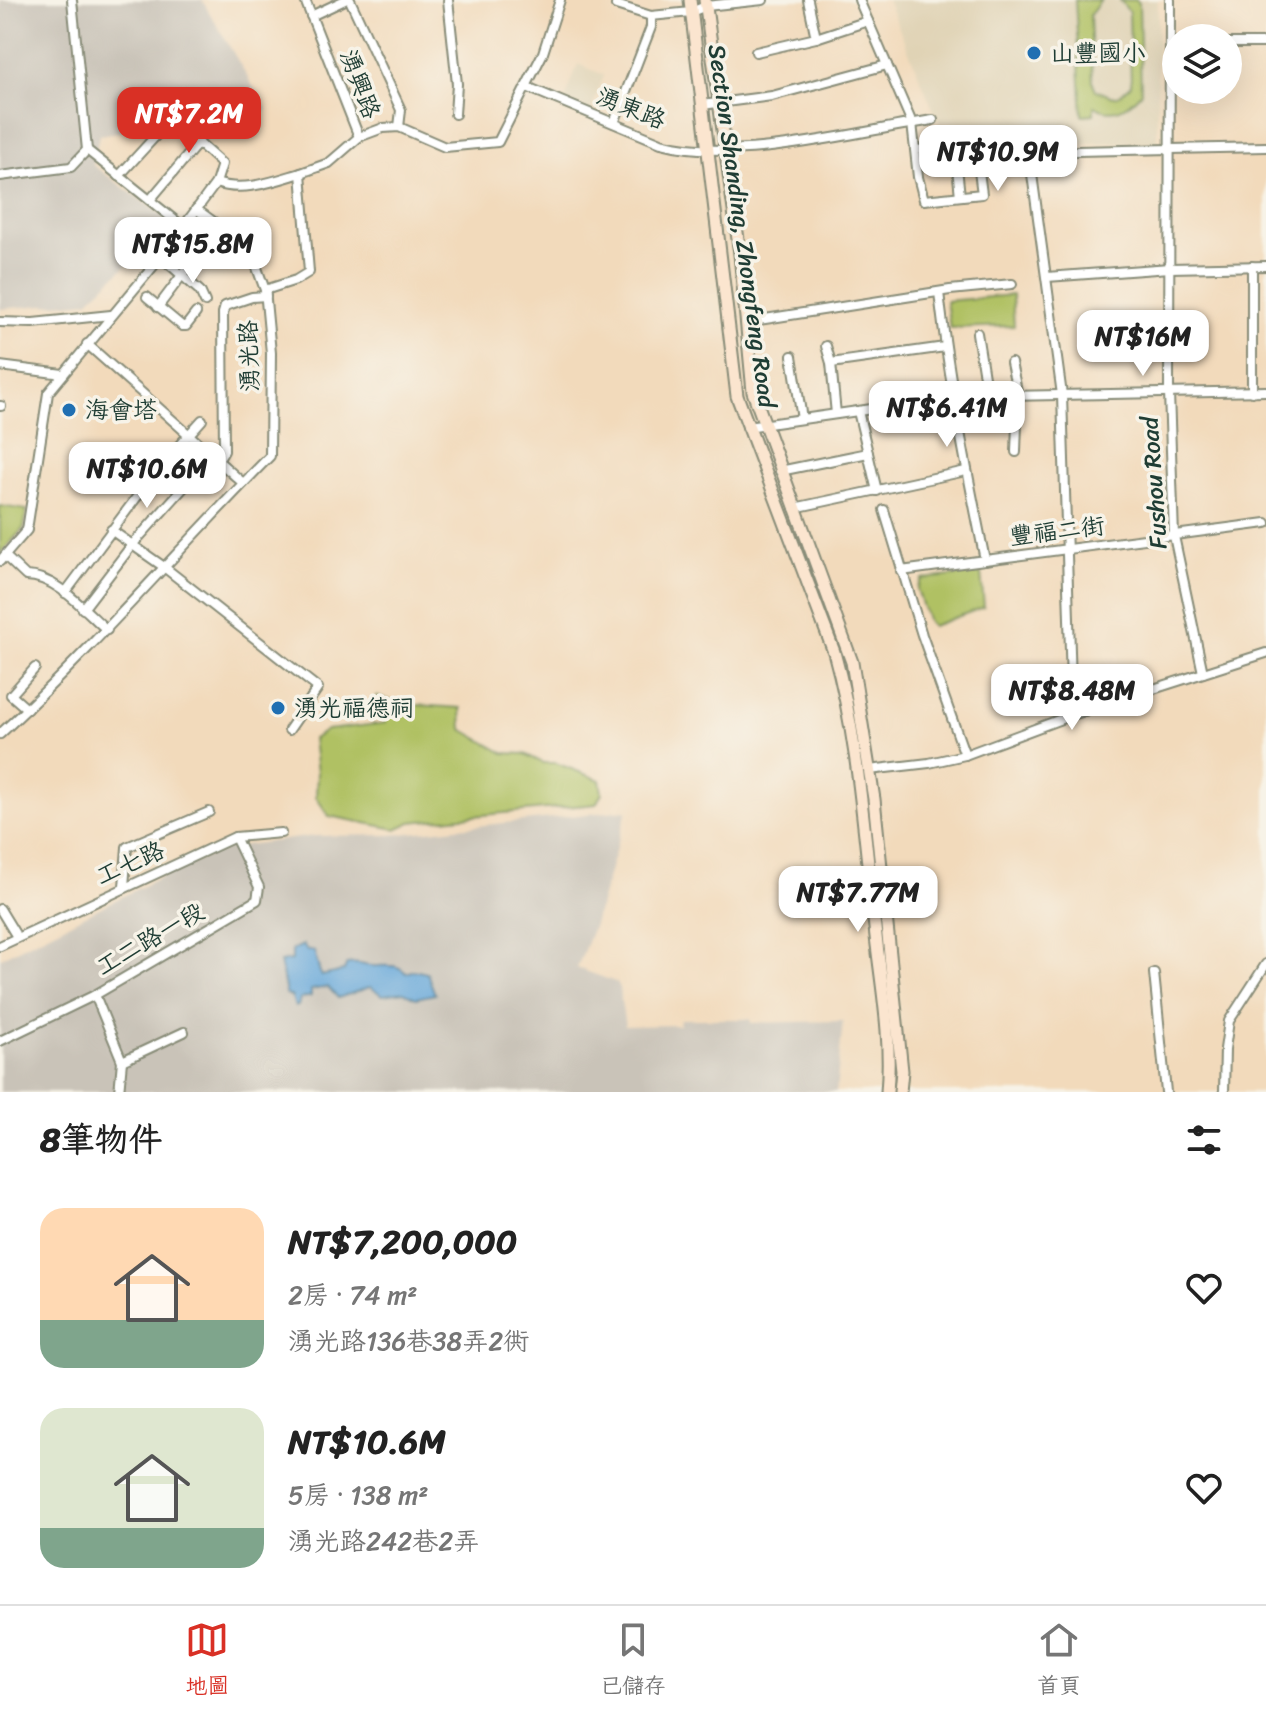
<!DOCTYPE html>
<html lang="zh-TW">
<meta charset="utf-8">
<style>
:root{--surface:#fff;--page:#f2f2f2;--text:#222;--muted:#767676;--line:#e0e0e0;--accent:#d93025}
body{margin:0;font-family:Sriracha,"LXGW WenKai TC",sans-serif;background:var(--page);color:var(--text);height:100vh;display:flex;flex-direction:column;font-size:30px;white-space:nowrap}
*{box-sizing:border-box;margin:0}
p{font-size:26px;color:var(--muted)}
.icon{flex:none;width:44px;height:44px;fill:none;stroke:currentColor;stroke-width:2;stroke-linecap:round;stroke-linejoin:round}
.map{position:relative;height:1092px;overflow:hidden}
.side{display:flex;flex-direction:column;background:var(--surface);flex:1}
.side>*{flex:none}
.fabs{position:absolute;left:1162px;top:24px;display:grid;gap:16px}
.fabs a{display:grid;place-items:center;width:80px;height:80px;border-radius:50%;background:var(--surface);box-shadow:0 8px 32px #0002;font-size:40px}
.price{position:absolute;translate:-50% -68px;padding:0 18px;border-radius:16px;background:#fff;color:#222;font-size:26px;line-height:52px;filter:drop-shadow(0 2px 4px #0008)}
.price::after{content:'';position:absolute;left:50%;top:48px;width:24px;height:18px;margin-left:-12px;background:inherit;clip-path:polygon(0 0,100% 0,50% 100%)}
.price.selected{background:var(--accent);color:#fff}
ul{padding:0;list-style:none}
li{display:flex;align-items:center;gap:24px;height:200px;padding:0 40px}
li span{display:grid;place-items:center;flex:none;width:224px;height:160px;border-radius:24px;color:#555}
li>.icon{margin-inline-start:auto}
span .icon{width:96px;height:96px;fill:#fffc;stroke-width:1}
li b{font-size:34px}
h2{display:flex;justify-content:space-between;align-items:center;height:96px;padding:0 40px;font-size:34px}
.tab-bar{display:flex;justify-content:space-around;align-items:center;height:112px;border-top:2px solid var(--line);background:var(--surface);font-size:22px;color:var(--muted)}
.tab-bar a{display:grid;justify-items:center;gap:4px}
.tab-bar .selected{color:var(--accent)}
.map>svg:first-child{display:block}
.built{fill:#e0d3b5}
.industrial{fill:#c9c3b8}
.green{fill:#b0c164;stroke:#687f4c;stroke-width:2}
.water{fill:#66a7da;stroke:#427287;stroke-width:2}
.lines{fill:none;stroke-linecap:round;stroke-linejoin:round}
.minor-casing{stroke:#888c78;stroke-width:12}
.secondary-casing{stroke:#888c78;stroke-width:15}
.minor{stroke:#fff;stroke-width:8}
.secondary{stroke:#fbe5cf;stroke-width:11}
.poi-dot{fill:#1f6fb2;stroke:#f7f3e8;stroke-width:3}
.labels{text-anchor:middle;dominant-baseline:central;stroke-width:7;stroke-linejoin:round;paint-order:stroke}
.poi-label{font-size:24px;fill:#1f3d34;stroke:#f7f3e8;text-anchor:start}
.street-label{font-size:24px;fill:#1f3d34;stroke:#f7f3e8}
</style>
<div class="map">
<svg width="1266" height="1092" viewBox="0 0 1266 1092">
<rect width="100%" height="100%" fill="#f7f3e8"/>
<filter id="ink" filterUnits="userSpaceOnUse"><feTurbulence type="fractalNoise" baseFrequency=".0125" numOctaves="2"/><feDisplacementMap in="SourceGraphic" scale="16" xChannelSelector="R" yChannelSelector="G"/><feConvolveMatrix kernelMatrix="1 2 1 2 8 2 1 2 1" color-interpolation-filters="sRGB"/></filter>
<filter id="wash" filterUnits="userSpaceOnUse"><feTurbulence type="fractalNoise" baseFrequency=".006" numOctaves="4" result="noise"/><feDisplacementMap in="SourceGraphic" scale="32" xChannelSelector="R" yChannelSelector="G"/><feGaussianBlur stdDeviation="1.8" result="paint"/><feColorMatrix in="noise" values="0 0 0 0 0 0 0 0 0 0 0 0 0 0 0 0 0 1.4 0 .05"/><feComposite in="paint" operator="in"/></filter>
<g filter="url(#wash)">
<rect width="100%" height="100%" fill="#f2dabb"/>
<!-- built -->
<g class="built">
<polygon points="887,0 1158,0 1157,142 1043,144 1026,147 997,124 939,123"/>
<polygon points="578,64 604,75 591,111 565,100"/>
</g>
<!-- industrial -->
<g class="industrial">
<polygon points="0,0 202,0 267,110 99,135 93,165 172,223 88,301 0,309"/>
<polygon points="627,810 594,924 577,968 618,983 625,1026 679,1025 680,1019 751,1019 751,1023 843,1021 836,1092 0,1092 0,958 175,870 231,847 315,836 391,835"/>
</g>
<!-- green -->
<g class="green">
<path d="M1075 0H1101L1090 15 1093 83 1096 90 1113 97 1120 95 1131 85 1129 12 1120 0H1136L1139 3 1141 92C1128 108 1113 117 1094 106V114L1082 115Z"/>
<polygon points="1012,295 1014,326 950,328 946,301"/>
<polygon points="0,506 27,510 24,528 0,554"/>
<polygon points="981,573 984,607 932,626 928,623 917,589 922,579"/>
<polygon points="377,696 400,704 461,708 462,729 504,753 525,754 543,763 556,763 600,780 602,793 596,804 411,822 396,829 329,816 316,797 317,773 313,739 327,730 386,723"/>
</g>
<!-- water -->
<path class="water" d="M303 945 307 951H314L321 976 344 971 347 964C358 962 364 966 374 966 387 966 397 963 406 973L414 970 427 973 435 994 416 998 404 992 383 995 370 987 338 998 328 987 311 990V996L300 999 298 1006 295 1007 292 997 286 994 280 962 292 960V950Z"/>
</g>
<g filter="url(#ink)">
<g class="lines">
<defs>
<g id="minor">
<polyline points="305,0 359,137"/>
<polyline points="350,0 401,110 399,127"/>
<polyline points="448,0 457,84 455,114"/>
<polyline points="808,0 816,38"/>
<polyline points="859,0 912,123 918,177 924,200 982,194 976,148 971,146 916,150"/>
<polyline points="1170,0 1169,393 1174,536 1203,673"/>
<polyline points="616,5 651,16 691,12 706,6 763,0"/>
<polyline points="311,16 345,0"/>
<polyline points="1228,43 1266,43"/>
<polyline points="756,52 816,38 868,21"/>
<path d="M527 87 661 143C738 164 853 132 933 120"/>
<polyline points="702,105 772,96 887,65"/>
<polyline points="614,123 651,27 651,16"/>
<polyline points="955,148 960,196"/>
<polyline points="87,150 182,226"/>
<polyline points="0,176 71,167 87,150 72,0"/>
<polyline points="119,176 162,129 174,121 222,164 216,183"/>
<polyline points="150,200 199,142"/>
<polyline points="196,209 236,238 252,254 265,290"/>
<polyline points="161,257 200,291 205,302"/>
<polyline points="1047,277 1170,268 1266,266"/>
<path d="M939 292C949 382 967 471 985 560"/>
<polyline points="147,297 182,326 186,326 196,313"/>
<polyline points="158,307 204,246"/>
<polyline points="0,322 33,323 111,315"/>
<polyline points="746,322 950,290 1012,284"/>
<polyline points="977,333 987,396"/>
<polyline points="87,344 243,483"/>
<polyline points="826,346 831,363 836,414"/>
<polyline points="792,356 802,419"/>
<polyline points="831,363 945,347"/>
<polyline points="1011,363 1018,395 1016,452"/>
<polyline points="0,366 63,374"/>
<polyline points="1252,392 1252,266"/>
<polyline points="0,406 1,406"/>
<polyline points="858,411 877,491"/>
<polyline points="747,427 955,397 1266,391"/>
<polyline points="218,461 224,451 223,313 225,306 252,297 266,296"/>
<polyline points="780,471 868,453"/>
<polyline points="794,508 966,471"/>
<polyline points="884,510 922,635 965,755"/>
<polyline points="111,530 164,567 318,688 289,730"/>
<path d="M5 556 26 576C57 576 85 611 107 630"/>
<path d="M0 561 27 530 48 393 161 257 216 183C243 193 274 181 301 173"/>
<polyline points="901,571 1266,523"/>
<polyline points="65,593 157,470 202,420"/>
<polyline points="83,609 132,545 212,456"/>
<polyline points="27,709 11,695 35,668"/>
<polyline points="1072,715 1062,395 1029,152 1266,147"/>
<path d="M0 734C96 646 179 548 270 456L271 353 265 290 296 280 309 272 301 173 329 163 359 137 383 128 399 127 445 147 498 142 543 53 560 0"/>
<polyline points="869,770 929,763 965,755 1072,715 1266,653"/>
<polyline points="124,887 127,847 209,812"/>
<polyline points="0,909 17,937"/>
<polyline points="0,946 235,837 281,833"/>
<polyline points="1154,973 1166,1092"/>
<polyline points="95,995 122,1061 119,1092"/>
<polyline points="0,1041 95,995 257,900 259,887 235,837"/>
<polyline points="122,1061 184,1032"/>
<polyline points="1224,1092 1225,1049 1229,1021 1266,964"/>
</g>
<g id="secondary">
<path d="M690 0 737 396 834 652C859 741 864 836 875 928 881 983 892 1037 887 1092"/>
<polyline points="705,0 740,254 753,392 852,662 874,799 902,1071 900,1092"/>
</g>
</defs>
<!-- minor casing -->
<use href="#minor" class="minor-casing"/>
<!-- secondary casing -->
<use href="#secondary" class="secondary-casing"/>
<!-- minor -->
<use href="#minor" class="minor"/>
<!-- secondary -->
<use href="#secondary" class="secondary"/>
</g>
</g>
<!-- markers -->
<g class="poi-dot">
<circle cx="1034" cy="53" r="8"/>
<circle cx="69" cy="410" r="8"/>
<circle cx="278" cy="708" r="8"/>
</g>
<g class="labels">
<!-- poi labels -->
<g class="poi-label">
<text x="1050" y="53">山豐國小</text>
<text x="85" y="410">海會塔</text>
<text x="294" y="708">湧光福德祠</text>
</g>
<!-- street labels -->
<g class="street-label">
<text transform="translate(360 84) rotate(69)">湧興路</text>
<text transform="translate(631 108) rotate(22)">湧東路</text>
<text transform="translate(742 226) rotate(82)">Section Shanding, Zhongfeng Road</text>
<text transform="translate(249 356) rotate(-92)">湧光路</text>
<text transform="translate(1154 483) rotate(-94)">Fushou Road</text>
<text transform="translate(1057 531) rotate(-7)">豐福二街</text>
<text transform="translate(130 863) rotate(-24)">工七路</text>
<text transform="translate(150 939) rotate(-30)">工二路一段</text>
</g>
</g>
</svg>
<div class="fabs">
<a><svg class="icon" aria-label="layers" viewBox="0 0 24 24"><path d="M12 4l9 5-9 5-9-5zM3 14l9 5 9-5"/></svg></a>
</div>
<b class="price selected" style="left:189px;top:155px">NT$7.2M</b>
<b class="price" style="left:998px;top:193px">NT$10.9M</b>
<b class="price" style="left:193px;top:285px">NT$15.8M</b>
<b class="price" style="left:1143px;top:378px">NT$16M</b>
<b class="price" style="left:947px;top:449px">NT$6.41M</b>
<b class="price" style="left:147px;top:510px">NT$10.6M</b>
<b class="price" style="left:1072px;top:732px">NT$8.48M</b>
<b class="price" style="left:858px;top:934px">NT$7.77M</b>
</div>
<section class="side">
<h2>8筆物件<svg class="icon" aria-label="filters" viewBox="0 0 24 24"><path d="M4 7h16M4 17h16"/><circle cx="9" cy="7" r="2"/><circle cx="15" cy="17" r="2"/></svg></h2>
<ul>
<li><span style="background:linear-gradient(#ffd9b3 70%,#7fa58c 0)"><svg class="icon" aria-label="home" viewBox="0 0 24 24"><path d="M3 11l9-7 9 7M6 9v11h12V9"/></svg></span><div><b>NT$7,200,000</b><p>2房 · 74 m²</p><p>湧光路136巷38弄2衖</p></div><svg class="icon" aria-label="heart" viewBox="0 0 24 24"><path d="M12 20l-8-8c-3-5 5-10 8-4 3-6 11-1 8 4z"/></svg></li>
<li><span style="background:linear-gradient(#dfe7d0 75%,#7fa58c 0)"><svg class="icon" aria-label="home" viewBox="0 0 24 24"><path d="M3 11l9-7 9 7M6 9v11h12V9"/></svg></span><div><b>NT$10.6M</b><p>5房 · 138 m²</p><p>湧光路242巷2弄</p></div><svg class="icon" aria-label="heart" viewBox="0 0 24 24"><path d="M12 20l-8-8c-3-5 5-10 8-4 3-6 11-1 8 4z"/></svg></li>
</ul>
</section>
<nav class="tab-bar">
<a class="selected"><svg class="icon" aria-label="map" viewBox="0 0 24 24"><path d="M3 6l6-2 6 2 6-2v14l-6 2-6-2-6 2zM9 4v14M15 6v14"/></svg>地圖</a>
<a><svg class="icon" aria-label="saved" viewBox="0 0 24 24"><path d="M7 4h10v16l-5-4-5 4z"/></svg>已儲存</a>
<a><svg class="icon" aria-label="home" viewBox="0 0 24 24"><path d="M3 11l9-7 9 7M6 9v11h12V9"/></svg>首頁</a>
</nav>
